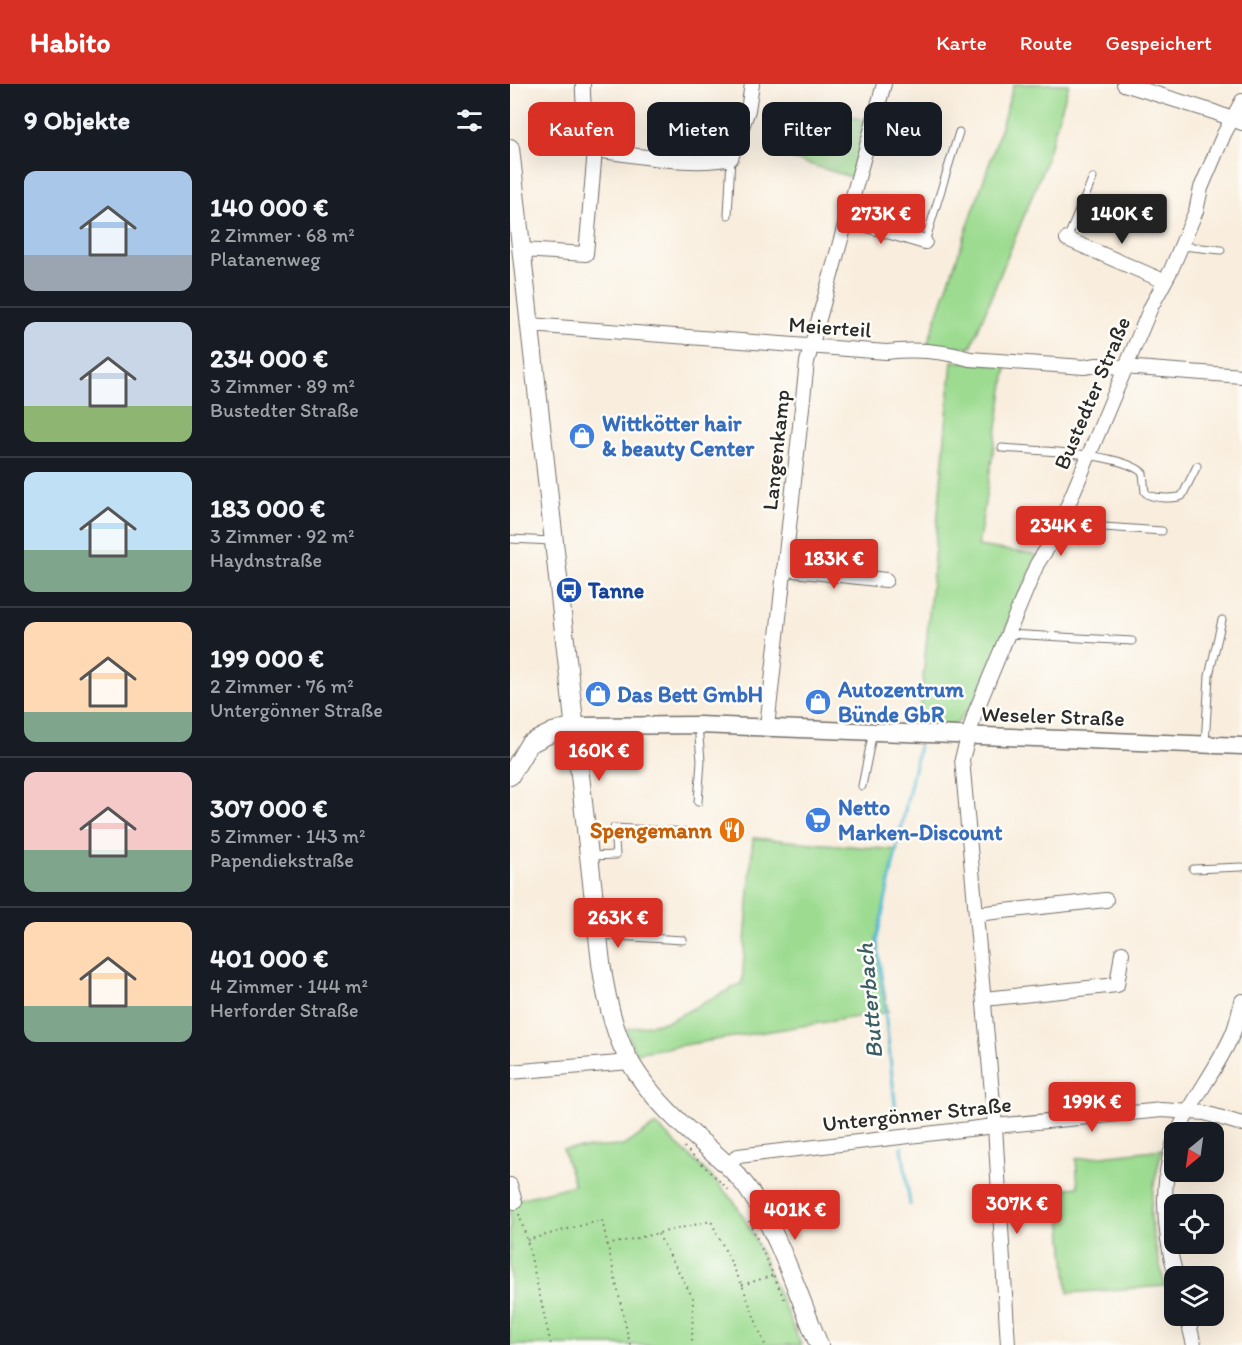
<!DOCTYPE html>
<html lang="de">
<meta charset="utf-8">
<style>
:root{--surface:#171b24;--page:#242831;--text:#f1f3f6;--muted:#9ea1a6;--line:#363941;--accent:#d93025}
body{margin:0;font-family:Itim,sans-serif;background:var(--page);color:var(--text);height:100vh;display:flex;flex-direction:column;font-size:22px;white-space:nowrap}
*{box-sizing:border-box;margin:0}
p{font-size:20px;color:var(--muted)}
.icon{flex:none;width:33px;height:33px;fill:none;stroke:currentColor;stroke-width:2;stroke-linecap:round;stroke-linejoin:round}
.map{position:relative;flex:1;overflow:hidden}
.panel{display:flex;flex-direction:column;background:var(--surface);width:510px}
.panel>*{flex:none}
.banner{position:absolute;left:18px;top:18px;width:570px;height:54px;display:flex;gap:12px}
.needle{width:39px;rotate:209deg}
.fabs{position:absolute;left:654px;top:1038px;display:grid;gap:12px}
.fabs a{display:grid;place-items:center;width:60px;height:60px;border-radius:12px;background:var(--surface);box-shadow:0 6px 24px #0002;font-size:30px}
.price{position:absolute;translate:-50% -51px;padding:0 14px;border-radius:6px;background:var(--accent);color:#fff;font-size:20px;line-height:39px;filter:drop-shadow(0 2px 3px #0008)}
.price::after{content:'';position:absolute;left:50%;top:36px;width:18px;height:14px;margin-left:-9px;background:inherit;clip-path:polygon(0 0,100% 0,50% 100%)}
.price.active{background:#222;color:#fff}
ul{padding:0;list-style:none}
li{display:flex;align-items:center;gap:18px;height:150px;padding:0 24px}
li+li{border-top:2px solid var(--line)}
li span{display:grid;place-items:center;flex:none;width:168px;height:120px;border-radius:12px;color:#555}
li>.icon{margin-inline-start:auto}
span .icon{width:72px;height:72px;fill:#fffc;stroke-width:1}
li b{font-size:26px}
h2{display:flex;justify-content:space-between;align-items:center;height:72px;padding:0 24px;font-size:26px}
.pill{padding:0 21px;border-radius:12px;background:var(--surface);box-shadow:0 6px 24px #0002;font-size:21px;line-height:54px}
.pill.active{background:var(--accent);color:#fff}
header{display:flex;align-items:center;gap:36px;box-sizing:border-box;height:84px;padding:0 30px;background:var(--accent);color:#fff}
header strong{font-size:28px}
nav{display:flex;gap:33px;margin-inline-start:auto;font-size:21px}
main{display:flex;flex:1;min-height:0}
.map>svg:first-child{display:block}
.green{fill:#9cdb90;stroke:#64835e;stroke-width:1.5}
.lines{fill:none;stroke-linecap:round;stroke-linejoin:round}
.stream{stroke:#55b9d4;stroke-width:3}
.service-casing{stroke:#736f6a;stroke-width:9}
.minor-casing{stroke:#736f6a;stroke-width:16}
.tertiary-casing{stroke:#736f6a;stroke-width:19}
.secondary-casing{stroke:#736f6a;stroke-width:20}
.path{stroke:#736f6a;stroke-width:2;stroke-dasharray:1.5 4.5;stroke-linecap:butt}
.service{stroke:#fff;stroke-width:7}
.minor{stroke:#fff;stroke-width:14}
.tertiary{stroke:#fff;stroke-width:16}
.secondary{stroke:#fff;stroke-width:18}
.labels{text-anchor:middle;dominant-baseline:central;stroke-width:5;stroke-linejoin:round;paint-order:stroke}
.street-label{font-size:22px;fill:#2b2b2b;stroke:#fdfcf7}
.shop-label{font-size:22px;font-weight:bold;fill:#366cbe;stroke:#fdfcf7;text-anchor:start}
.transit-label{font-size:22px;font-weight:bold;fill:#164399;stroke:#fdfcf7;text-anchor:start}
.food-label{font-size:22px;font-weight:bold;fill:#c56008;stroke:#fdfcf7;text-anchor:end}
.water-label{font-size:24px;font-style:italic;fill:#3a5d66;stroke:#fdfcf7}
</style>
<header>
<strong>Habito</strong>
<nav><a>Karte</a><a>Route</a><a>Gespeichert</a></nav>
</header>
<main>
<section class="panel">
<h2>9 Objekte<svg class="icon" aria-label="filters" viewBox="0 0 24 24"><path d="M4 7h16M4 17h16"/><circle cx="9" cy="7" r="2"/><circle cx="15" cy="17" r="2"/></svg></h2>
<ul>
<li><span style="background:linear-gradient(#a9c7e8 70%,#9aa5b1 0)"><svg class="icon" aria-label="home" viewBox="0 0 24 24"><path d="M3 11l9-7 9 7M6 9v11h12V9"/></svg></span><div><b>140 000 €</b><p>2 Zimmer · 68 m²</p><p>Platanenweg</p></div></li>
<li><span style="background:linear-gradient(#c9d6e8 70%,#8fb573 0)"><svg class="icon" aria-label="home" viewBox="0 0 24 24"><path d="M3 11l9-7 9 7M6 9v11h12V9"/></svg></span><div><b>234 000 €</b><p>3 Zimmer · 89 m²</p><p>Bustedter Straße</p></div></li>
<li><span style="background:linear-gradient(#bfe0f5 65%,#7fa58c 0)"><svg class="icon" aria-label="home" viewBox="0 0 24 24"><path d="M3 11l9-7 9 7M6 9v11h12V9"/></svg></span><div><b>183 000 €</b><p>3 Zimmer · 92 m²</p><p>Haydnstraße</p></div></li>
<li><span style="background:linear-gradient(#ffd9b3 75%,#7fa58c 0)"><svg class="icon" aria-label="home" viewBox="0 0 24 24"><path d="M3 11l9-7 9 7M6 9v11h12V9"/></svg></span><div><b>199 000 €</b><p>2 Zimmer · 76 m²</p><p>Untergönner Straße</p></div></li>
<li><span style="background:linear-gradient(#f6c9c9 65%,#7fa58c 0)"><svg class="icon" aria-label="home" viewBox="0 0 24 24"><path d="M3 11l9-7 9 7M6 9v11h12V9"/></svg></span><div><b>307 000 €</b><p>5 Zimmer · 143 m²</p><p>Papendiekstraße</p></div></li>
<li><span style="background:linear-gradient(#ffd9b3 70%,#7fa58c 0)"><svg class="icon" aria-label="home" viewBox="0 0 24 24"><path d="M3 11l9-7 9 7M6 9v11h12V9"/></svg></span><div><b>401 000 €</b><p>4 Zimmer · 144 m²</p><p>Herforder Straße</p></div></li>
</ul>
</section>
<div class="map">
<svg width="732" height="1261" viewBox="0 0 732 1261">
<rect width="100%" height="100%" fill="#fdfcf7"/>
<filter id="ink" filterUnits="userSpaceOnUse"><feTurbulence type="fractalNoise" baseFrequency=".0167" numOctaves="2"/><feDisplacementMap in="SourceGraphic" scale="12" xChannelSelector="R" yChannelSelector="G"/><feConvolveMatrix kernelMatrix="1 2 1 2 8 2 1 2 1" color-interpolation-filters="sRGB"/></filter>
<filter id="wash" filterUnits="userSpaceOnUse"><feTurbulence type="fractalNoise" baseFrequency=".008" numOctaves="4" result="noise"/><feDisplacementMap in="SourceGraphic" scale="24" xChannelSelector="R" yChannelSelector="G"/><feGaussianBlur stdDeviation="1.35" result="paint"/><feColorMatrix in="noise" values="0 0 0 0 0 0 0 0 0 0 0 0 0 0 0 0 0 1.4 0 .05"/><feComposite in="paint" operator="in"/></filter>
<g filter="url(#wash)">
<rect width="100%" height="100%" fill="#f9eede"/>
<!-- green -->
<g class="green">
<polygon points="504,0 559,0 533,85 461,263 417,261 483,69"/>
<polygon points="292,19 360,38 344,94 279,74"/>
<polygon points="442,277 497,281 468,462 527,471 465,616 445,642 409,639"/>
<polygon points="243,754 387,766 366,856 378,928 125,969 116,945 159,937 232,899"/>
<polygon points="146,1041 202,1093 225,1119 241,1146 291,1261 0,1261 0,1114 10,1115 64,1101 53,1065 113,1062"/>
<path d="M652 1065C647 1087 640 1112 641 1134 643 1157 650 1180 655 1202L558 1209 549 1109 557 1107 558 1104 568 1103 566 1075Z"/>
</g>
<g class="lines">
<!-- stream -->
<g class="stream">
<polyline points="386,1028 367,855 409,662"/>
<polyline points="392,1063 400,1121"/>
</g>
</g>
</g>
<g filter="url(#ink)">
<g class="lines">
<defs>
<g id="service">
<polyline points="218,131 221,74"/>
<polyline points="557,155 583,94"/>
<polyline points="415,158 449,48"/>
<polyline points="672,162 711,166"/>
<path d="M492 364C525 367 610 368 633 389L635 408C640 415 664 415 672 412L687 382"/>
<polyline points="550,440 652,447"/>
<polyline points="0,455 42,457"/>
<polyline points="498,550 622,557"/>
<polyline points="695,661 699,592 712,536"/>
<polyline points="352,702 363,647"/>
<polyline points="188,718 191,677 188,641"/>
<polyline points="81,772 106,771 104,744 180,748"/>
<polyline points="683,785 732,783"/>
<polyline points="88,851 173,856"/>
</g>
<g id="minor">
<path d="M73 0C72 22 77 46 85 66 126 71 182 83 221 74L238 26 242 0"/>
<polyline points="614,0 704,28 732,39"/>
<polyline points="337,135 415,158"/>
<polyline points="557,155 654,197"/>
<polyline points="12,166 76,170 85,66"/>
<path d="M20 241 376 268C403 265 434 267 460 275L574 283 587 281 732 292"/>
<polyline points="274,485 376,496"/>
<polyline points="257,643 297,278 374,0"/>
<polyline points="466,830 596,816"/>
<polyline points="474,915 607,901 612,869"/>
<polyline points="0,988 120,978"/>
<path d="M668 1048C683 1014 708 984 723 949 727 939 729 928 732 917"/>
<path d="M664 1057C650 1101 654 1149 666 1192"/>
<polyline points="217,1082 228,1072 485,1042 652,1026 695,1029 732,1040"/>
<polyline points="0,1101 5,1118"/>
<polyline points="677,1232 684,1261"/>
<polyline points="498,1261 485,1042 452,675 465,629 527,480 542,457 550,440 641,223 661,186 686,127 691,104 714,50 732,17"/>
</g>
<polyline id="tertiary" points="65,642 188,641 732,662"/>
<g id="secondary">
<path d="M0 64 91 879C102 957 120 994 179 1047 200 1066 224 1084 240 1108 269 1150 289 1213 309 1261"/>
<polyline points="0,692 19,660 43,648 65,642"/>
</g>
</defs>
<!-- service casing -->
<use href="#service" class="service-casing"/>
<!-- minor casing -->
<use href="#minor" class="minor-casing"/>
<!-- tertiary casing -->
<use href="#tertiary" class="tertiary-casing"/>
<!-- secondary casing -->
<use href="#secondary" class="secondary-casing"/>
<!-- path -->
<g class="path">
<polyline points="174,1063 220,1107"/>
<polyline points="9,1130 17,1156 41,1261"/>
<polyline points="239,1137 276,1219"/>
<polyline points="148,1150 183,1214 182,1261"/>
<polyline points="17,1156 92,1136 120,1261"/>
<polyline points="97,1161 201,1137 232,1201 255,1261"/>
<polyline points="232,1201 264,1191"/>
</g>
<!-- service -->
<use href="#service" class="service"/>
<!-- minor -->
<use href="#minor" class="minor"/>
<!-- tertiary -->
<use href="#tertiary" class="tertiary"/>
<!-- secondary -->
<use href="#secondary" class="secondary"/>
</g>
</g>
<!-- icons -->
<defs>
<symbol id="shop-disc" viewBox="-11 -11 22 22"><circle r="9.5" fill="#3f7fe0" stroke="#fdfcf7"/><path d="M-5-2.5h2.3a2.7 3.5 0 0 1 5.4 0H5L5.5 6h-11ZM-1.5-2.5h3a1.5 2.3 0 0 0-3 0Z" fill="#fff"/></symbol>
<symbol id="bus-disc" viewBox="-11 -11 22 22"><circle r="9.5" fill="#1a4fb4" stroke="#fdfcf7"/><path d="M-5-6H5V4H4V6H2V4H-2V6H-4V4H-5ZM-3.5-4V0h7V-4ZM-3.5 1.2v1.5H-2V1.2ZM2 1.2v1.5H3.5V1.2Z" fill="#fff"/></symbol>
<symbol id="supermarket-disc" viewBox="-11 -11 22 22"><circle r="9.5" fill="#3f7fe0" stroke="#fdfcf7"/><path d="M-6-5.5h2.5l.6 2H6L4.5 2H-2.5L-4.4-4H-6ZM-1.5 3.2a1.3 1.3 0 1 0 .1 0ZM3 3.2a1.3 1.3 0 1 0 .1 0Z" fill="#fff"/></symbol>
<symbol id="restaurant-disc" viewBox="-11 -11 22 22"><circle r="9.5" fill="#e8710a" stroke="#fdfcf7"/><path d="M-5-6h1v4h1v-4h1v4h1v-4h1v5L-1.5 .5V6h-2V.5L-5-1ZM5-6V6H3V1.5H1.5Q1.5-4 5-6Z" fill="#fff"/></symbol>
</defs>
<g fill-rule="evenodd">
<use href="#shop-disc" x="57" y="337" width="30" height="30"/>
<use href="#bus-disc" x="44" y="491" width="30" height="30"/>
<use href="#shop-disc" x="73" y="595" width="30" height="30"/>
<use href="#shop-disc" x="293" y="603" width="30" height="30"/>
<use href="#supermarket-disc" x="293" y="721" width="30" height="30"/>
<use href="#restaurant-disc" x="207" y="731" width="30" height="30"/>
</g>
<g class="labels">
<!-- street labels -->
<g class="street-label">
<text transform="translate(320 243) rotate(4)">Meierteil</text>
<text transform="translate(582 309) rotate(-67)">Bustedter Straße</text>
<text transform="translate(266 366) rotate(-84)">Langenkamp</text>
<text transform="translate(543 632) rotate(2)">Weseler Straße</text>
<text transform="translate(407 1030) rotate(-6)">Untergönner Straße</text>
</g>
<!-- shop labels -->
<g class="shop-label">
<text x="92" y="339">Wittkötter hair<tspan x="92" dy="25">&amp; beauty Center</tspan></text>
<text x="328" y="605">Autozentrum<tspan x="328" dy="25">Bünde GbR</tspan></text>
<text x="107" y="610">Das Bett GmbH</text>
<text x="328" y="723">Netto<tspan x="328" dy="25">Marken-Discount</tspan></text>
</g>
<!-- transit labels -->
<g class="transit-label">
<text x="78" y="506">Tanne</text>
</g>
<!-- food labels -->
<g class="food-label">
<text x="202" y="746">Spengemann</text>
</g>
<!-- water labels -->
<g class="water-label">
<text transform="translate(359 917) rotate(-95)">Butterbach</text>
</g>
</g>
</svg>
<div class="fabs">
<a><svg class="needle" viewBox="-14 -14 28 28"><path d="M0-13l5 13h-10z" fill="#e53935"/><path d="M0 13l5-13h-10z" fill="#9ea1a6"/></svg></a>
<a><svg class="icon" aria-label="locate" viewBox="0 0 24 24"><circle cx="12" cy="12" r="6"/><path d="M12 2v4M12 18v4M2 12h4M18 12h4"/></svg></a>
<a><svg class="icon" aria-label="layers" viewBox="0 0 24 24"><path d="M12 4l9 5-9 5-9-5zM3 14l9 5 9-5"/></svg></a>
</div>
<b class="price" style="left:371px;top:161px">273K €</b>
<b class="price active" style="left:612px;top:161px">140K €</b>
<b class="price" style="left:551px;top:473px">234K €</b>
<b class="price" style="left:324px;top:506px">183K €</b>
<b class="price" style="left:89px;top:698px">160K €</b>
<b class="price" style="left:108px;top:865px">263K €</b>
<b class="price" style="left:582px;top:1049px">199K €</b>
<b class="price" style="left:507px;top:1151px">307K €</b>
<b class="price" style="left:285px;top:1157px">401K €</b>
<div class="banner">
<a class="pill active">Kaufen</a>
<a class="pill">Mieten</a>
<a class="pill">Filter</a>
<a class="pill">Neu</a>
</div>
</div>
</main>
